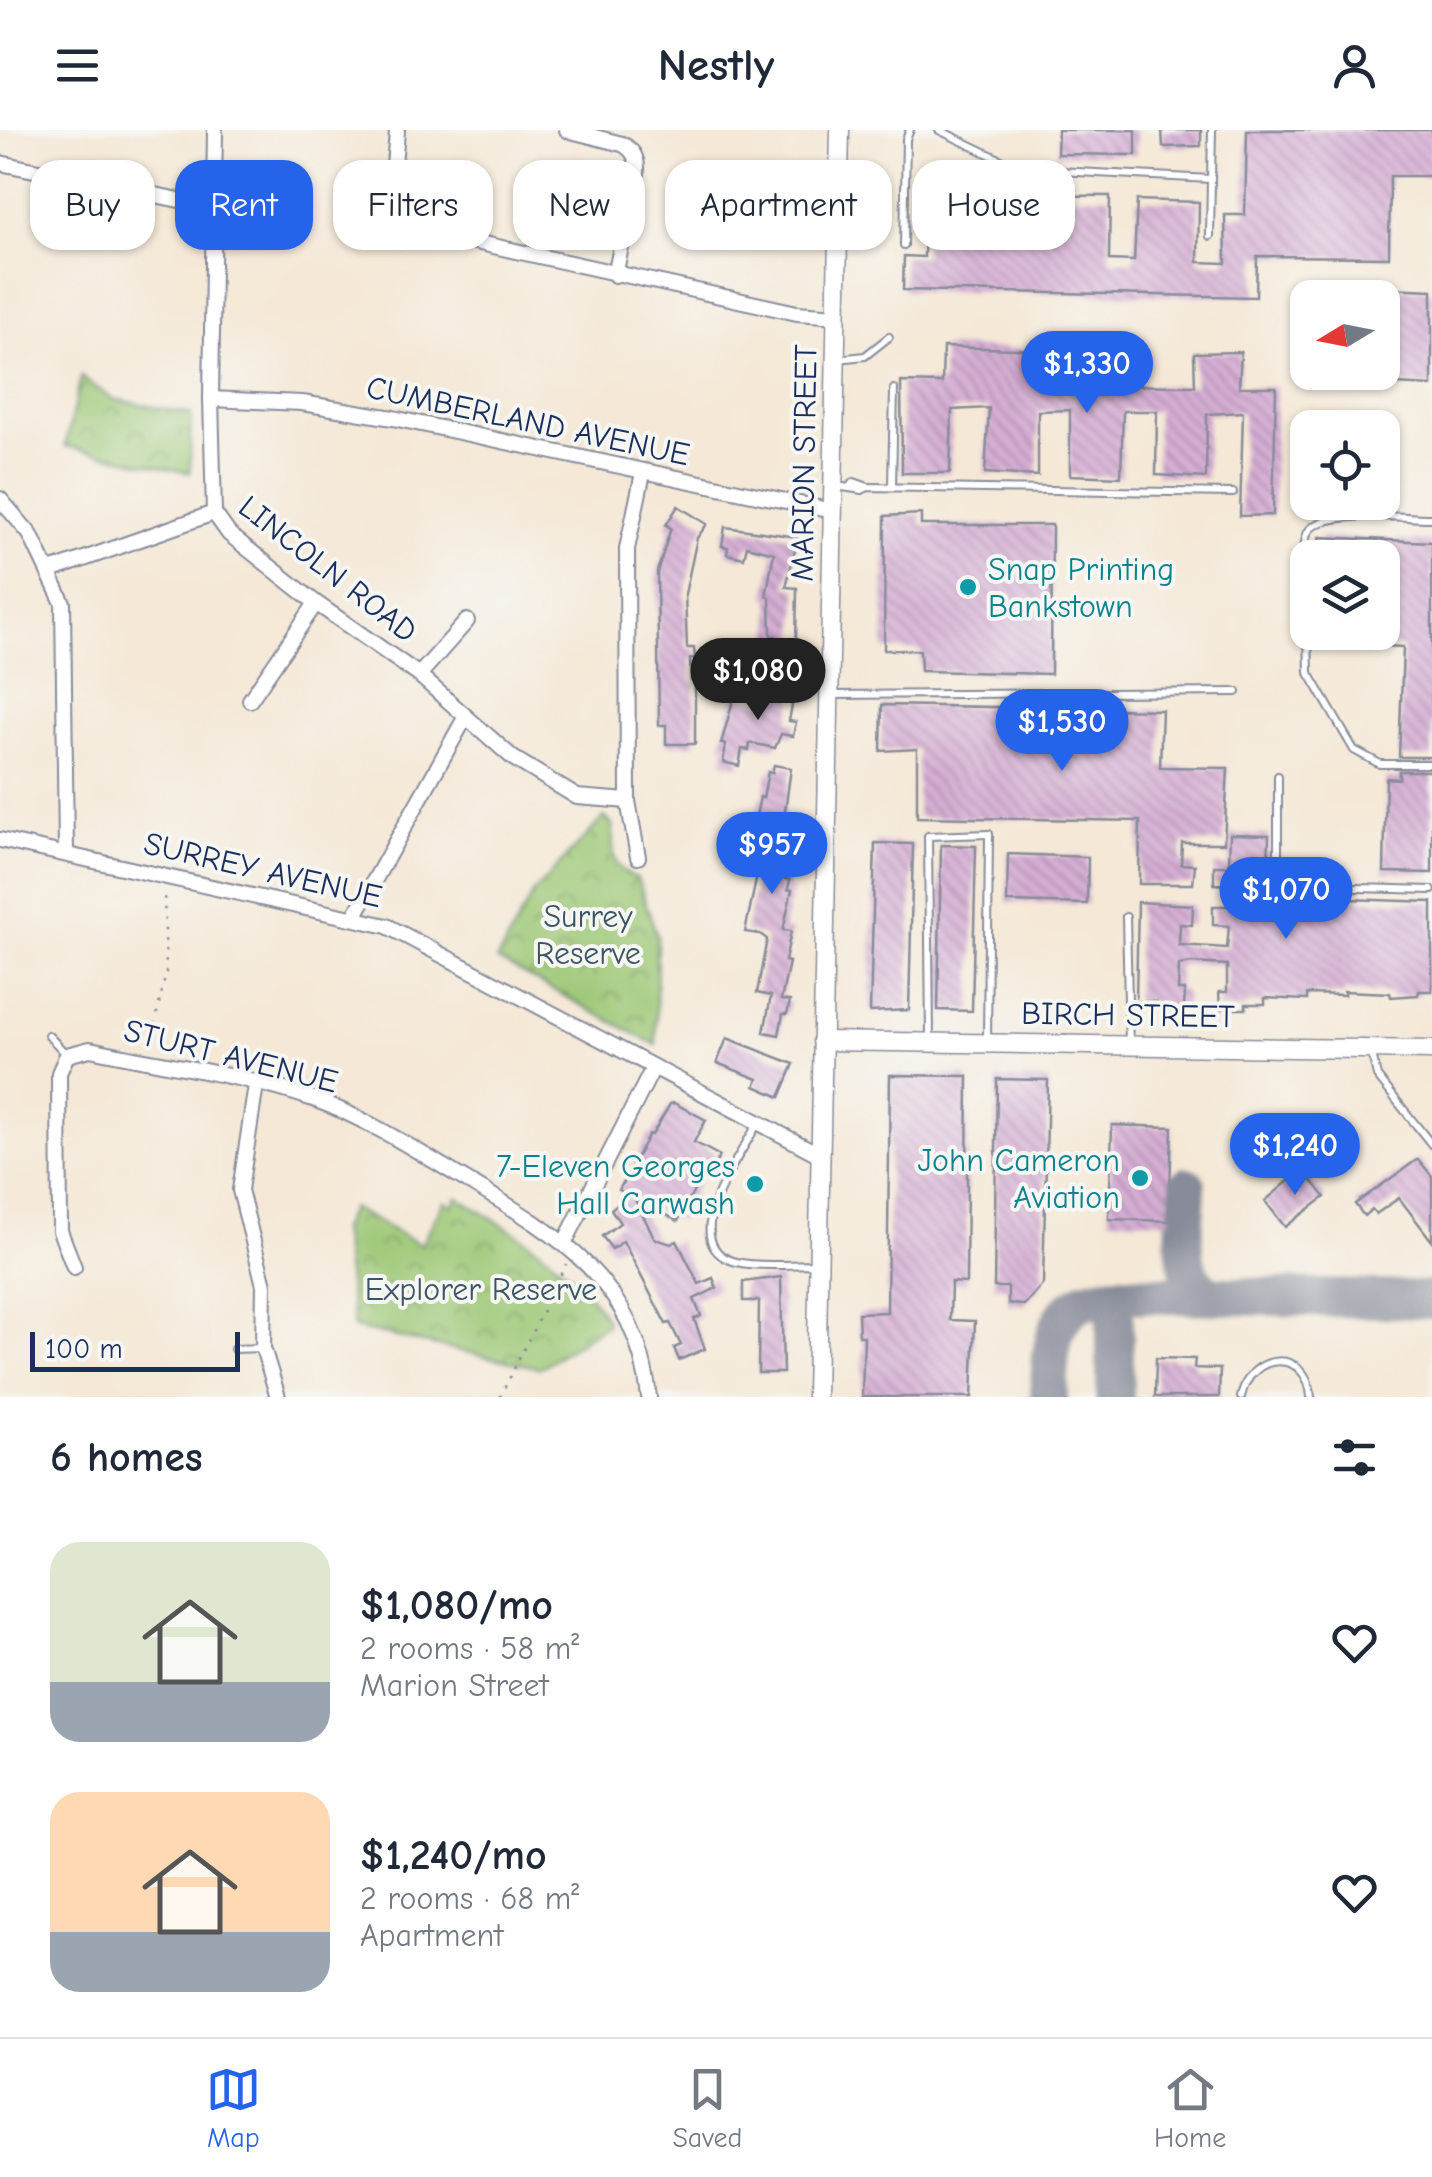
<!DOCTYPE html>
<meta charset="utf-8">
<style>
:root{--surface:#fff;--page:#f6f6f7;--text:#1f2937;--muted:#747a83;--line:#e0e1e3;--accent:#2563eb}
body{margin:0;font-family:"Comic Neue",sans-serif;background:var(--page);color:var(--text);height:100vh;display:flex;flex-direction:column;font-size:38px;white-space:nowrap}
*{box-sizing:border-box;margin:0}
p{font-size:32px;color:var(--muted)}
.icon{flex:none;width:55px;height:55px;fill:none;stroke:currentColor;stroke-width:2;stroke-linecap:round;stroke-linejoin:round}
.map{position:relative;height:1267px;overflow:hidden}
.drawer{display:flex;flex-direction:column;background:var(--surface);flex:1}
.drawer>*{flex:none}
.top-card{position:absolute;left:30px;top:30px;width:1372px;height:90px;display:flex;gap:20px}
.needle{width:65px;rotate:260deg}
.fabs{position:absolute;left:1290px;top:150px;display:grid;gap:20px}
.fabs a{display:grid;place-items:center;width:110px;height:110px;border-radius:20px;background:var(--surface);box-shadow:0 2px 8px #0004;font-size:50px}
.scale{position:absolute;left:30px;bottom:25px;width:210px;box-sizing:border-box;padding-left:10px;border:5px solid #1b2f5e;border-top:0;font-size:28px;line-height:35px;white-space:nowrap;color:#1b2f5e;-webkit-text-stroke:8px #f6f6f2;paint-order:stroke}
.price{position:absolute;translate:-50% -85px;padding:0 22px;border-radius:35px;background:var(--accent);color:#fff;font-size:32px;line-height:65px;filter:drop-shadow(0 2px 5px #0008)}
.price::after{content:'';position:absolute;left:50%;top:60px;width:30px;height:22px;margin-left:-15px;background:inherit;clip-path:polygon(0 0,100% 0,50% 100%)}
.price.on{background:#222;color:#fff}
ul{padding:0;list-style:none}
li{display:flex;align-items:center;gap:30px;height:250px;padding:0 50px}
li span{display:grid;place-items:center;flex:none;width:280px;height:200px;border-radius:30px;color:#555}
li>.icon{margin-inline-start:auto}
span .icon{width:120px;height:120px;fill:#fffc;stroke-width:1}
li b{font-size:42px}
h2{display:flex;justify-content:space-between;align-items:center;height:120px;padding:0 50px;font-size:42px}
.chip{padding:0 35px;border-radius:30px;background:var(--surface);box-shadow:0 2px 8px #0004;font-size:35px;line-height:90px}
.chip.on{background:var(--accent);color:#fff}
header{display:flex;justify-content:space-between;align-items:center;height:130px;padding:0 50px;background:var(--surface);font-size:45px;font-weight:700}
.tab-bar{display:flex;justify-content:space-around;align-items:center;height:140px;border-top:2px solid var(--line);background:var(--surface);font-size:28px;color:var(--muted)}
.tab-bar a{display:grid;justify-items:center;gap:5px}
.tab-bar .on{color:var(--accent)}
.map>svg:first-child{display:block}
.park{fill:url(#park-crowns);stroke:#5c7b69;stroke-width:2.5}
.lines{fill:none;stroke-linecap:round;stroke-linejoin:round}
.taxiway{stroke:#888c9a;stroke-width:38}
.building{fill:url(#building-back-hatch)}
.service-casing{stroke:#888c9a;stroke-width:10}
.minor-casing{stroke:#888c9a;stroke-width:18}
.tertiary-casing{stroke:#888c9a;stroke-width:21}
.secondary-casing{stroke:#888c9a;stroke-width:21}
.path{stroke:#888c9a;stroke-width:2.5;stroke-dasharray:2.5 8;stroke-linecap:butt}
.service{stroke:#fff;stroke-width:6}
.minor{stroke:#fff;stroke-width:14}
.tertiary{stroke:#fff;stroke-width:18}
.secondary{stroke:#fff;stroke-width:18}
.culture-dot{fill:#0f9aa8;stroke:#f6f6f2;stroke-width:4}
.labels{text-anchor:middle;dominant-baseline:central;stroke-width:8;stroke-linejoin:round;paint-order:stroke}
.street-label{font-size:32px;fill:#1b2f5e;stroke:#f6f6f2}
.culture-label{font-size:32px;fill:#0d838f;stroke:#f6f6f2;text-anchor:end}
.park-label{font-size:32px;fill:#3b5564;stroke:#f6f6f2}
</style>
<header><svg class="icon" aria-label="menu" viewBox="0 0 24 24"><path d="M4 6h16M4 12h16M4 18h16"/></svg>Nestly<svg class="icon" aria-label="person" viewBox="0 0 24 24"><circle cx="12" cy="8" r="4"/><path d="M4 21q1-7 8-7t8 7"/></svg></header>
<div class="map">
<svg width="1432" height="1267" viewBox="0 0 1432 1267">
<defs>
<pattern id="park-crowns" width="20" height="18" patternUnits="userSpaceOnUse" patternTransform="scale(2.5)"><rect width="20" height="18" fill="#9cc774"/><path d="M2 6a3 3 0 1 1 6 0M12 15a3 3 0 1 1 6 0" fill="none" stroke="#7ea262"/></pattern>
<pattern id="building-back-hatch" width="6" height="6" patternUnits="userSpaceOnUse" patternTransform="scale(2.5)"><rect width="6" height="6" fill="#d6aed4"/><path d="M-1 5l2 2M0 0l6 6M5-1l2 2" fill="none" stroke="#ad8eaf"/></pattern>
</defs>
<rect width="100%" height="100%" fill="#f6f6f2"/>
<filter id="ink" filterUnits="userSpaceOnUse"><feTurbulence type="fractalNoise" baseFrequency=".01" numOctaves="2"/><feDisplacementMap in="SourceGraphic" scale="20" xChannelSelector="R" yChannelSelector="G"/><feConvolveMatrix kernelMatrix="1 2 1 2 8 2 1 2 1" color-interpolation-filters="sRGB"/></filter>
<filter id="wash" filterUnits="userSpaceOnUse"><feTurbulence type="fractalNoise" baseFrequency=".0048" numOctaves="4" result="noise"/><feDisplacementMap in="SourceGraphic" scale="40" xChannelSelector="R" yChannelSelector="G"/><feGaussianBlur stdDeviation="2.25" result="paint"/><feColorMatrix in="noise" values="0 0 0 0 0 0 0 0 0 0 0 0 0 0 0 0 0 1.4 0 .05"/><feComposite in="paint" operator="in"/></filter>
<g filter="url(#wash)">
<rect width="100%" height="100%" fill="#f5e8d6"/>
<!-- park -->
<g class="park">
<polygon points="81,247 113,269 191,284 190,343 65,316"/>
<path d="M604 687 613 695C613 719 609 740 637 748L657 806 656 915 497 830 534 762Z"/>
<path d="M457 1067C515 1103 574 1132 608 1193L540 1238 354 1198 341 1099 351 1078 421 1115 444 1071 452 1076Z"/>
</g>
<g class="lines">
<!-- taxiway -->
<g class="taxiway">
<path d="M1187 1056C1187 1091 1172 1152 1214 1166"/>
<polyline points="1086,1169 1105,1170 1115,1182 1115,1267"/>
<path d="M1049 1267C1050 1212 1050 1167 1118 1164L1432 1170"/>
</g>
</g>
<g id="blocks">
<!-- building -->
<g class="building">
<polygon points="1058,0 1136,0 1136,25 1057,24"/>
<polygon points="1162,0 1201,0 1201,16 1163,17"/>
<polygon points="1247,0 1432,0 1432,46 1390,46 1389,127 1257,126 1256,167 903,160 904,126 924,127 926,42 955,44 955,65 1110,66 1109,130 1134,131 1137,70 1199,72 1198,132 1226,133 1225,85 1245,85"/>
<polygon points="1387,158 1432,160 1432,256 1357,252 1357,242 1382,242"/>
<polygon points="943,217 1090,221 1090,255 1195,256 1194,223 1241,222 1239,257 1276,257 1273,385 1240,386 1243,282 1207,284 1206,348 1156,345 1157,281 1123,281 1121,347 1070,345 1070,280 1038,281 1038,346 985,343 989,278 952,280 950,343 902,343 901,252 942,253"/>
<polygon points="678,376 707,394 697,408 685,464 687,518 694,518 695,528 690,529 691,551 695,551 695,614 666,614 666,595 659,595 657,442 671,398 666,395"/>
<polygon points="921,384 921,395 1052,395 1051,544 921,541 920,520 884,520 885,386"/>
<polygon points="725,397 798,407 786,457 797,458 796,514 794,524 786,521 780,539 769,537 776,506 771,506 770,467 766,466 774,423 747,416 744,428 727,424 728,417 722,416"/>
<polygon points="1320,407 1432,412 1432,627 1399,627 1403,517 1315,513 1315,502 1382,502 1382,428 1320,428"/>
<polygon points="769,555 795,560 789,591 796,592 793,606 781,604 775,618 750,613 749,620 742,619 739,636 723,632 726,614 721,614 734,567 765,573"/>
<polygon points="882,575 1162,580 1160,637 1228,638 1224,713 1182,713 1181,734 1195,735 1193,754 1139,754 1140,691 917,687 917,619 881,621"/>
<polygon points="774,635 791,638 779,724 789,726 785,749 790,750 788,759 792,760 783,800 791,801 785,831 789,832 781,870 790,871 787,884 783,884 779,905 764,902 771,866 757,863 767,809 760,804 745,802 766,703 753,700 760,667 763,668 768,642 772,643"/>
<polygon points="1399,641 1432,641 1432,743 1384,742 1386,648 1399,649"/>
<polygon points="1230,704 1269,705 1267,775 1347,774 1347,769 1432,772 1432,861 1419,861 1418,865 1391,867 1390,863 1344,861 1344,865 1307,864 1307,870 1265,868 1265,874 1246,874 1246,879 1220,879 1219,862 1227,862 1227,835 1192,833 1179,835 1178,860 1185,860 1184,878 1157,878 1157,872 1136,871 1138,772 1193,775 1192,795 1180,794 1179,815 1227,818 1229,796 1213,795 1213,776 1228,776 1229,755 1214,754 1214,736 1229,736"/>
<polygon points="875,713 913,714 909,880 870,882"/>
<polygon points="941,715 976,716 972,881 938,880"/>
<polygon points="1008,724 1088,727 1087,774 1007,772"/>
<polygon points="727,908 794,934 780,967 755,956 758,949 717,933"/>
<polygon points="890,945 968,946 966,1153 951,1152 950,1190 975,1191 972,1267 862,1267 864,1206 859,1206 858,1183 887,1182"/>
<polygon points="997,949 1048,950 1043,1154 1024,1175 1008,1174 1008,1157 994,1157"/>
<polygon points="674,973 706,990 694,1012 720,1026 713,1037 708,1034 678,1091 634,1068 655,1109 671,1114 677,1111 699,1154 713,1148 717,1158 694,1169 701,1186 694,1189 705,1219 679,1230 674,1218 681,1215 670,1193 666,1194 623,1111 612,1119 602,1106 620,1093 611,1079 629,1065 619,1060 649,1004 652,1005 670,974"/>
<polygon points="1112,995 1172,997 1169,1091 1109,1089"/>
<polygon points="1418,1029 1432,1046 1432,1111 1399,1068 1376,1084 1372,1079 1364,1086 1355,1074"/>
<polygon points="1303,1039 1325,1067 1285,1097 1265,1071"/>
<polygon points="781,1147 783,1243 758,1243 759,1171 743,1171 743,1152"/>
<polygon points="1156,1228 1195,1229 1194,1238 1220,1239 1219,1267 1155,1267"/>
</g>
</g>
</g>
<g filter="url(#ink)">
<use href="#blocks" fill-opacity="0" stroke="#888c9a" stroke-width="2.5"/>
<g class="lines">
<defs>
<g id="service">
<polyline points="939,0 1020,39 1211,49 1212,0"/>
<polyline points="1210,106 1211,49"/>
<polyline points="904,115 906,9 910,0"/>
<polyline points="838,229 865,226 889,207"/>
<polyline points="836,356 862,360 868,357 1233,363"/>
<polyline points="850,356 854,352 868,357"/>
<polyline points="892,357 894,259"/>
<path d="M1308 490C1307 469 1299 419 1308 402 1320 379 1408 388 1432 388"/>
<polyline points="1308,502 1309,543 1354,620 1380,634 1432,634"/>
<polyline points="830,565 1237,562"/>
<polyline points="1278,646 1278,748 1283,756 1432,760"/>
<polyline points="1126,787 1129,914"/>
<polyline points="48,905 67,925"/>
<polyline points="930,909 928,706 989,704 987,912"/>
<polyline points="1371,920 1377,946 1432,1015"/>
<path d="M758 993C742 1023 677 1109 730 1130 750 1138 794 1134 817 1134"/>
<polyline points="234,1219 261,1218"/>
<path d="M1241 1267C1250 1221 1308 1218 1311 1267"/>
</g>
<g id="minor">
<polyline points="215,0 211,269 214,383 229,404 316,473 419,545 513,628 577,667 628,671"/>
<path d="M397 0C396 28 384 78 407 97L797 183 837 186"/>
<path d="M567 0 622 14C634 20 638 29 637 43L615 145"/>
<polyline points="0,33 213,77"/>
<polyline points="211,269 302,273 393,288 833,381"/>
<polyline points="0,369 30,404 63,473 66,722"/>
<polyline points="50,441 214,383"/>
<polyline points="419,545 467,491"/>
<polyline points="250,570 316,473"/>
<polyline points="0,710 387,796 820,1025"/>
<polyline points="638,727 628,671 627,419 643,343"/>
<polyline points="354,787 465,588"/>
<polyline points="256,955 240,1060 264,1155 263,1218 278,1267"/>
<polyline points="565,1112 653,938"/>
<path d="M74 1137 60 1101 59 943 67 925 90 919C163 935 242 944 313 969 363 987 408 1015 454 1043 549 1100 636 1144 649 1267"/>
</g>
<polyline id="tertiary" points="822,911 1432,920"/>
<polyline id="secondary" points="816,1267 840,0"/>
</defs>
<!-- service casing -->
<use href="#service" class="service-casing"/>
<!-- minor casing -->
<use href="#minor" class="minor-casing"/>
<!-- tertiary casing -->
<use href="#tertiary" class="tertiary-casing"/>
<!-- secondary casing -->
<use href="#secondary" class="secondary-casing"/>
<!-- path -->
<g class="path">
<polyline points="150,915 166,843 164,760"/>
<polyline points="500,1267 566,1134"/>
</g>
<!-- service -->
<use href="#service" class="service"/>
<!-- minor -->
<use href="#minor" class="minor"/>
<!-- tertiary -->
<use href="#tertiary" class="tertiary"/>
<!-- secondary -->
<use href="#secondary" class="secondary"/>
</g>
</g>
<!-- markers -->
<g class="culture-dot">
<circle cx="968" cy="457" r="10"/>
<circle cx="1140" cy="1048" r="10"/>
<circle cx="755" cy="1054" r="10"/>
</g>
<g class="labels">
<!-- street labels -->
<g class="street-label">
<text transform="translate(528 291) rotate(12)">CUMBERLAND AVENUE</text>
<text transform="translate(804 333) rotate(-89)">MARION STREET</text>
<text transform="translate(328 439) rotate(38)">LINCOLN ROAD</text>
<text transform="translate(263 740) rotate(13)">SURREY AVENUE</text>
<text transform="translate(1128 885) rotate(1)">BIRCH STREET</text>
<text transform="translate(231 926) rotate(14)">STURT AVENUE</text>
</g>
<!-- culture labels -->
<g class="culture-label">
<text x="988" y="439" text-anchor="start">Snap Printing<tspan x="988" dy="37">Bankstown</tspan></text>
<text x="1120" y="1030">John Cameron<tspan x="1120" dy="37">Aviation</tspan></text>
<text x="735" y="1036">7-Eleven Georges<tspan x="735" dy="37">Hall Carwash</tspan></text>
</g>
<!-- park labels -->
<g class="park-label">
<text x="588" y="786">Surrey<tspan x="588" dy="37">Reserve</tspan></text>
<text x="481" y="1159">Explorer Reserve</text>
</g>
</g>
</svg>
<div class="fabs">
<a><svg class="needle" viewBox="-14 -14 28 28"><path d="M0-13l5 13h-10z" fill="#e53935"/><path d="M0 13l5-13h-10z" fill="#747a83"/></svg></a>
<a><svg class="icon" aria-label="locate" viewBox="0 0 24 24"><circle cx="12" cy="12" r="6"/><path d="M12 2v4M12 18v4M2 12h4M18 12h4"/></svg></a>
<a><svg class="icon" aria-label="layers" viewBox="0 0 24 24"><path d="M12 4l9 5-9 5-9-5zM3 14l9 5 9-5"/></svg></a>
</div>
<div class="scale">100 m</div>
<b class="price" style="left:1087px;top:286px">$1,330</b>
<b class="price on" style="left:758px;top:593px">$1,080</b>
<b class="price" style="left:1062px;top:644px">$1,530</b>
<b class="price" style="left:772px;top:767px">$957</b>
<b class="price" style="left:1286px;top:812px">$1,070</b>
<b class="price" style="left:1295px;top:1068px">$1,240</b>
<div class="top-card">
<a class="chip">Buy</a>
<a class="chip on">Rent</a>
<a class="chip">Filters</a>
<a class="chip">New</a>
<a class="chip">Apartment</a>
<a class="chip">House</a>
</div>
</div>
<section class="drawer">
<h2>6 homes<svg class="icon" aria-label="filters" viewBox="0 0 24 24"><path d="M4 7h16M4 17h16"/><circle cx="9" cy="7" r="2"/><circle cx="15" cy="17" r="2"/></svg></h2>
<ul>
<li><span style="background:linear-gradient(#dfe7d0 70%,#9aa5b1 0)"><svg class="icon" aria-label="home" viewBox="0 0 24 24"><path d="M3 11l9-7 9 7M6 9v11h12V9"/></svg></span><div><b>$1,080/mo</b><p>2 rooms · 58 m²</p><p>Marion Street</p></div><svg class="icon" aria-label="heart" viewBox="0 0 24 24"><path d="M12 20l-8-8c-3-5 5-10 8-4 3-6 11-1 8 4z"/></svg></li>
<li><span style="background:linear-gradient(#ffd9b3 70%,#9aa5b1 0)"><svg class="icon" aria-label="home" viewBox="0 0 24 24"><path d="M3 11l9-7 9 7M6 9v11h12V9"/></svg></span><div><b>$1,240/mo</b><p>2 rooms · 68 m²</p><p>Apartment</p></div><svg class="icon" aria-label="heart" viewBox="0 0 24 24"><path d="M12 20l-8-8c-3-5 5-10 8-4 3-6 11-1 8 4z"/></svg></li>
</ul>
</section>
<nav class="tab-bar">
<a class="on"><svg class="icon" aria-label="map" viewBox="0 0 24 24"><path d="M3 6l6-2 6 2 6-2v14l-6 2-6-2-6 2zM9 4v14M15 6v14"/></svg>Map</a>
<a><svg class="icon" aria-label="saved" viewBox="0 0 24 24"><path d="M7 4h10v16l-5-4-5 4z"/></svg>Saved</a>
<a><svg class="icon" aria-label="home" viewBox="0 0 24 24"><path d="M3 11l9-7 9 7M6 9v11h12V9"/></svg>Home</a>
</nav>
